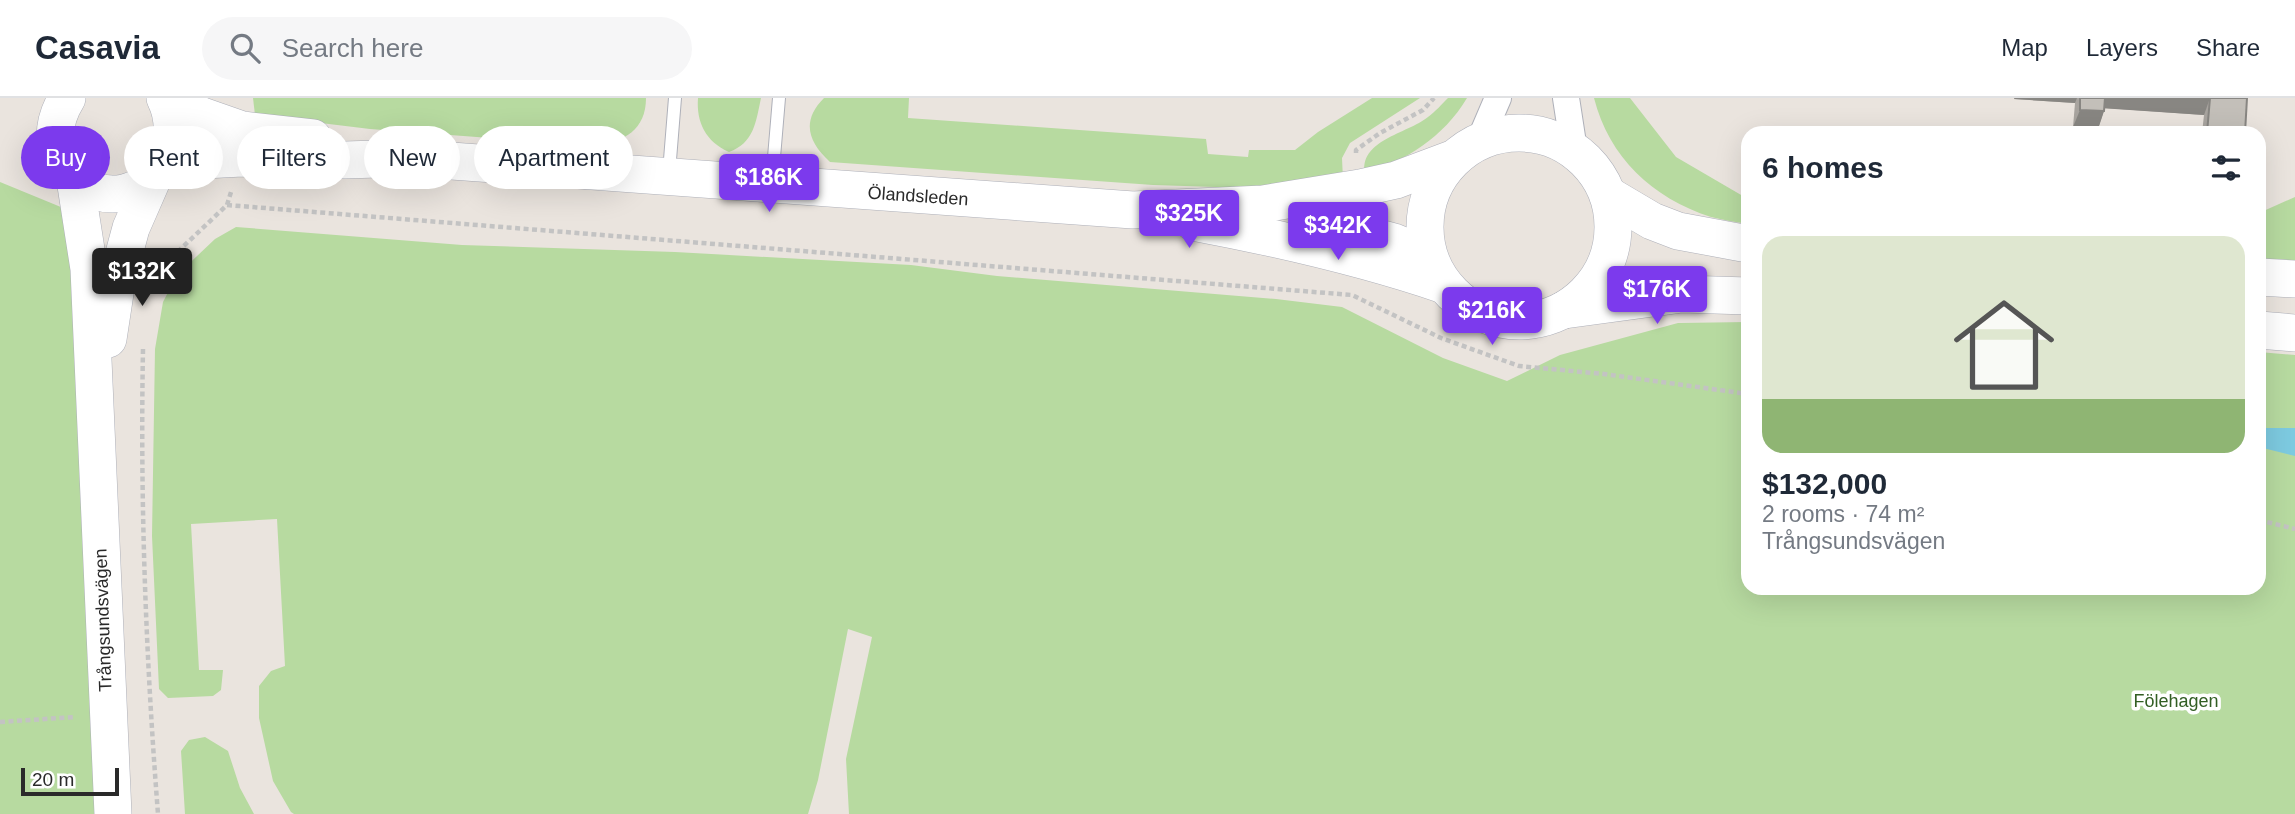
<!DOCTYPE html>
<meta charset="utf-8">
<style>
:root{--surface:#fff;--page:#f6f6f7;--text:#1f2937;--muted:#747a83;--line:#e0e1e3;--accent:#7c3aed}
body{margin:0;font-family:Arial,sans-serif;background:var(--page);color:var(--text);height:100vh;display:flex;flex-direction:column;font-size:26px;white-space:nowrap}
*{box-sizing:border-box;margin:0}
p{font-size:23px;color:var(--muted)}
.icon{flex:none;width:38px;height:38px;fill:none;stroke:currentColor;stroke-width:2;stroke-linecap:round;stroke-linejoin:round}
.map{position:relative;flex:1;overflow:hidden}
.sheet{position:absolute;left:1741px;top:28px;width:525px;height:469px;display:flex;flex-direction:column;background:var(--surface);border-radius:21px;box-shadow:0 7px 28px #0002}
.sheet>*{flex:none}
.banner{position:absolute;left:21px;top:28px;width:665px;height:63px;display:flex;gap:14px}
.scale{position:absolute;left:21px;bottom:18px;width:98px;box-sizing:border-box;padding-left:7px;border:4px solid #2a2a2a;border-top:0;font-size:19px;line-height:24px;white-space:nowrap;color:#2a2a2a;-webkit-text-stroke:5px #fff;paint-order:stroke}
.price{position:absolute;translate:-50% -60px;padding:0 16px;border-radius:7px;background:var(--accent);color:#fff;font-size:23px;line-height:46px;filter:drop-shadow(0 2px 4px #0008)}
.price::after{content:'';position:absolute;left:50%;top:42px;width:21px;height:16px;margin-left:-10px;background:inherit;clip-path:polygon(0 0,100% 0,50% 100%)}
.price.selected{background:#222;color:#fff}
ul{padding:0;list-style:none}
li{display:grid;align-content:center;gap:14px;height:371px;padding:0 21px}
li span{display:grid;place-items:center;height:217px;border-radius:21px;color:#555}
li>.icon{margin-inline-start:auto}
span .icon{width:126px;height:126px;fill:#fffc;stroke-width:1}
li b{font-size:30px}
h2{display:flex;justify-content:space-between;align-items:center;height:84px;padding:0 21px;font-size:30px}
.tag{padding:0 24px;border-radius:32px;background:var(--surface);box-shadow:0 7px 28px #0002;font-size:24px;line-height:63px}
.tag.selected{background:var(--accent);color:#fff}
header{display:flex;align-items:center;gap:42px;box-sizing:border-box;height:98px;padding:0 35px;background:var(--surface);border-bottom:2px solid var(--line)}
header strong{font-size:33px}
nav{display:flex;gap:38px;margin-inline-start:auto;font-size:24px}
.search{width:490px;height:63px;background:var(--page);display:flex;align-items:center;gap:18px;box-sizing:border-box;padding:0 24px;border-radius:38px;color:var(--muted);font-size:26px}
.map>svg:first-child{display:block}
.green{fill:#b7daa0}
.water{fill:#7dcae0}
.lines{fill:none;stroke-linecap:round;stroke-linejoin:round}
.lane-casing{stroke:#aeb0b9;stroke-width:14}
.street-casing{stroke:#aeb0b9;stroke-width:28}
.secondary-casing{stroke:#aeb0b9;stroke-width:38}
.path{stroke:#c3c3c3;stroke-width:4.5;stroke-dasharray:5 3.5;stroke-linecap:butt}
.lane{stroke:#fff;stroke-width:12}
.street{stroke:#fff;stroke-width:26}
.secondary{stroke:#fff;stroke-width:37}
.wall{fill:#a8a49f}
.shaded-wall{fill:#888682}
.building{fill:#c3bfb9;stroke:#888682;stroke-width:2}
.labels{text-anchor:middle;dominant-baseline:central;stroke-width:7;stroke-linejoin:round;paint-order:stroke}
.street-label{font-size:18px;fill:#2a2a2a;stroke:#fff}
.park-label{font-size:18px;fill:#325e23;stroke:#fff}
</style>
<header>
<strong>Casavia</strong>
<div class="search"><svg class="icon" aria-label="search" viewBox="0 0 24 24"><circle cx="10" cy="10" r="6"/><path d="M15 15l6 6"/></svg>Search here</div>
<nav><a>Map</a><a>Layers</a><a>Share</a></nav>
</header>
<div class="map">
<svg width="2295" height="716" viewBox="0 0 2295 716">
<rect width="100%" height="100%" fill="#eae4de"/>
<!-- green -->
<g class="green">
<path d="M253 0H646C646 32 624 43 597 48L370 31 255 17Z"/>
<path d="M698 0H761C756 24 754 45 729 54 706 44 696 24 698 0Z"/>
<path d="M824 0H909L908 20 1206 41 1208 56 1248 59 1249 52H1295L1318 34 1372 0H1420L1350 45 1342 60 1343 82 1281 91 1153 87 830 64C808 44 801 23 824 0Z"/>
<path d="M1448 0H1467C1443 40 1407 61 1365 77 1358 42 1407 36 1428 19 1435 14 1442 6 1448 0Z"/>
<path d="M1594 0H1630L1676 59 1748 101V126C1736 124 1723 122 1711 119 1652 100 1609 59 1594 0Z"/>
<polygon points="0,84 73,114 113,716 0,716"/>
<polygon points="2295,99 2295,166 2259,163 2259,115"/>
<polygon points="236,129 462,147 675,154 911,167 997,178 1276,201 1342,209 1443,260 1507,283 1560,257 1678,225 1748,224 1748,490 2259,490 2259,254 2295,257 2295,716 849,716 846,661 872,539 848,531 818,682 808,716 294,716 291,714 273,683 259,620 259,588 271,573 285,568 277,421 191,426 199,572 223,572 221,592 213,598 168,600 159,591 152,438 155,251 163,204 177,177 215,141"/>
<polygon points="205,639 228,653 240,690 254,716 185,716 181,653 189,642"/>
</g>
<!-- water -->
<polygon class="water" points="2259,330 2295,330 2295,358 2259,349"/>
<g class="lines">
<defs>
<g id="lane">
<polyline points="669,74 675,0"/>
<polyline points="772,83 779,0"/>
</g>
<g id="street">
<polyline points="1566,0 1574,52"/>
<polyline points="1480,42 1498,0"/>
</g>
<g id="secondary">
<path d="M67 0C22 73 119 135 163 66 175 47 175 20 165 0"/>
<polyline points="166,1 202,18 242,32 313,40"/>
<circle cx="1519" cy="129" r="94"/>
<polyline points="159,73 204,62 242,60 345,62 410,60 1133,112 1263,106 1360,90 1396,82 1452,61"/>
<polyline points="75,81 89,171 113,716"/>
<polyline points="1608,97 1652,123 1678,133 1748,146"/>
<path d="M1193 124C1278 140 1362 159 1444 187"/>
<polyline points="1309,135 1361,135 1394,144 1428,158"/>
<polyline points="2259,179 2295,181"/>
<polyline points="1564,212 1682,196 1748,198"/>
<polyline points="2259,232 2295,235"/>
<polyline points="108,241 117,182 131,130 152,82"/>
</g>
</defs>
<!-- lane casing -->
<use href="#lane" class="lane-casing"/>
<!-- street casing -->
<use href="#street" class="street-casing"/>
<!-- secondary casing -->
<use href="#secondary" class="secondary-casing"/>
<!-- path -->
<g class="path">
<polyline points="1356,55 1356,52 1380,35 1423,12 1434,0"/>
<polyline points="227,107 1352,197 1441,240 1519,268 1604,276 1748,296"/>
<polyline points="153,188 169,162 227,107 231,94"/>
<path d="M143 251C140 406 146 562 158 716"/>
<polyline points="2259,422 2295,431"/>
<polyline points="0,624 75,619"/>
</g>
<!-- lane -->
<use href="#lane" class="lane"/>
<!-- street -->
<use href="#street" class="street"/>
<!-- secondary -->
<use href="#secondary" class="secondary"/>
</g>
<!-- wall -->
<polygon class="wall" points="2014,0 2247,0 2245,35 2202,35 2204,17 2105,10 2098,31 2073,29 2075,5 2014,1"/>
<!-- shaded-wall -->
<g class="shaded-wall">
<polygon points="2015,0 2077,0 2075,5 2014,1"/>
<polygon points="2103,0 2210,0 2204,17 2100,10"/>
<polygon points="2080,12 2104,13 2098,31 2073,29"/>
</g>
<!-- building -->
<g class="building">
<polygon points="2080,0 2105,0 2104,13 2080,12"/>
<polygon points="2210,0 2247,0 2245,35 2207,35"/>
</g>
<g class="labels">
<!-- street labels -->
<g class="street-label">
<text transform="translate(918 98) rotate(4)">Ölandsleden</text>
<text transform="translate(103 522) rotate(-92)">Trångsundsvägen</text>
</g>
<!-- park labels -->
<g class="park-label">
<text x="2176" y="603">Fölehagen</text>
</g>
</g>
</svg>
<div class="scale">20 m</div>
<b class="price" style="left:769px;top:116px">$186K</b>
<b class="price" style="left:1189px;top:152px">$325K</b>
<b class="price" style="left:1338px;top:164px">$342K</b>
<b class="price selected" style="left:142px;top:210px">$132K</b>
<b class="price" style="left:1657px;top:228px">$176K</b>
<b class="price" style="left:1492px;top:249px">$216K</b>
<div class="banner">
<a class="tag selected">Buy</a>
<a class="tag">Rent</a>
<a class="tag">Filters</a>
<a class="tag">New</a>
<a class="tag">Apartment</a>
</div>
<section class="sheet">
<h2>6 homes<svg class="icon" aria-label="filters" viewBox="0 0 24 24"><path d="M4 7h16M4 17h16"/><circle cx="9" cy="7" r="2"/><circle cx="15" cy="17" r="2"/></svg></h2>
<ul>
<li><span style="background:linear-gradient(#dfe7d0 75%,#8fb573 0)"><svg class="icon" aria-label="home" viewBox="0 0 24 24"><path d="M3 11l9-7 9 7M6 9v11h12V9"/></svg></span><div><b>$132,000</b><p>2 rooms · 74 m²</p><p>Trångsundsvägen</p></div></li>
</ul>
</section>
</div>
